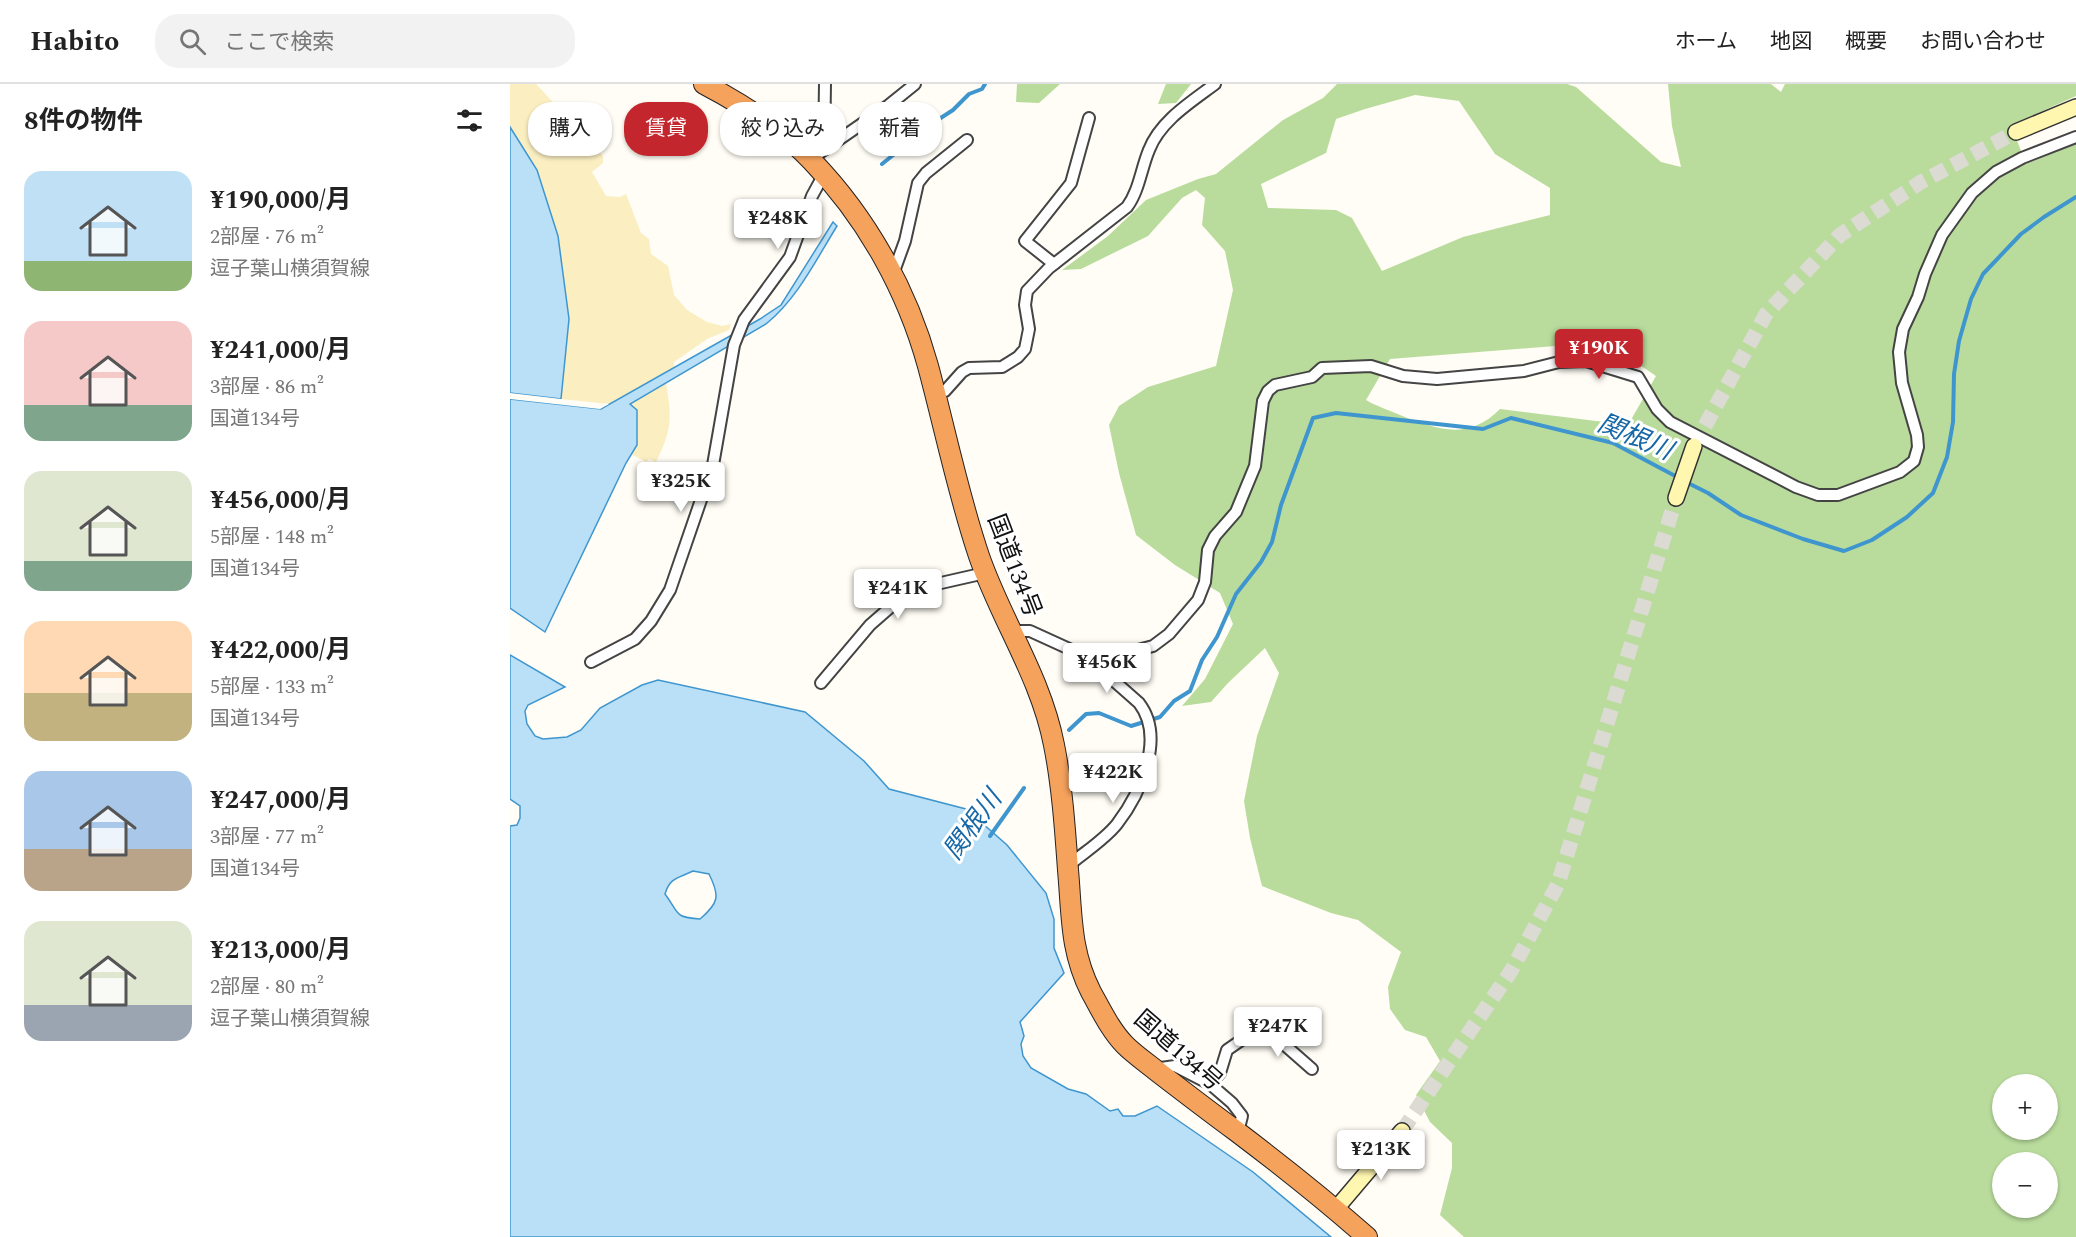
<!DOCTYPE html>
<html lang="ja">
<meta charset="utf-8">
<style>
:root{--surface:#fff;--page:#f2f2f2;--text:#222;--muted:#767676;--line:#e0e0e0;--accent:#c4262e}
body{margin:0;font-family:Spectral,"Noto Sans JP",serif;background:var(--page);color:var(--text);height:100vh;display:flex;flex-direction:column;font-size:22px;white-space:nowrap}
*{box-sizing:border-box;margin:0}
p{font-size:20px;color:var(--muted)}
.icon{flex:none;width:33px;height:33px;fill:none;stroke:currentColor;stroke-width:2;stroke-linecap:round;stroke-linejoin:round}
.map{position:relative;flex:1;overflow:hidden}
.sheet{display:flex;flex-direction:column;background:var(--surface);width:510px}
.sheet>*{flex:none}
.guide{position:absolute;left:18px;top:18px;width:570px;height:54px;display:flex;gap:12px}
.fabs{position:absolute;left:1482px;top:990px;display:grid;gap:12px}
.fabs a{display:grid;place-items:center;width:66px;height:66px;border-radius:50%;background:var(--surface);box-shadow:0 2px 4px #0004;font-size:30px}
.price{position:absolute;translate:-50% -51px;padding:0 14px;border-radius:6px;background:#fff;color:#222;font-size:20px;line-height:39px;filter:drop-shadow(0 2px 3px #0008)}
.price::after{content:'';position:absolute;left:50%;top:36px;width:18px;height:14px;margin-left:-9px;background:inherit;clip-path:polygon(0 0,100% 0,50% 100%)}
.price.on{background:var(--accent);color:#fff}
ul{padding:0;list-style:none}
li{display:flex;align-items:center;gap:18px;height:150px;padding:0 24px}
li span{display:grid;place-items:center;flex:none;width:168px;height:120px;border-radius:18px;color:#555}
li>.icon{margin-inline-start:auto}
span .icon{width:72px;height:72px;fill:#fffc;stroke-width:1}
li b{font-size:26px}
h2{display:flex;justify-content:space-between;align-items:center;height:72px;padding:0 24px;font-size:26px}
.pill{padding:0 21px;border-radius:24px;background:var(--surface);box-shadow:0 2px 4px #0004;font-size:21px;line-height:54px}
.pill.on{background:var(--accent);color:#fff}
header{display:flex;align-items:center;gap:36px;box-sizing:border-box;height:84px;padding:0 30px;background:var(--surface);border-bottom:2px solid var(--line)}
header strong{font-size:28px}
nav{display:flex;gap:33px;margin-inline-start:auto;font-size:21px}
.search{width:420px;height:54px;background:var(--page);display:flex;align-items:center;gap:15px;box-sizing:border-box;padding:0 21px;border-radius:24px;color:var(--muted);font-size:22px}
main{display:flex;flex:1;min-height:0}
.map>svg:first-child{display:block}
.forest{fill:#b9dc9c;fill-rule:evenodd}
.sand{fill:#fbeec1}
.water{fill:#b9e0f7;stroke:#3f96cf;stroke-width:1.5;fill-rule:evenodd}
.pier{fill:#fffdf5}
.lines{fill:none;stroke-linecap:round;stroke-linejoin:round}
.stream{stroke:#3f96cf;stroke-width:4}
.secondary-tunnel{stroke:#dbdad3;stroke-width:15;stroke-dasharray:15 8;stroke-linecap:butt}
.street-casing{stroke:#444;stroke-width:14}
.secondary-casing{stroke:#333;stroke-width:18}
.highway-casing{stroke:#222;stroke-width:22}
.street{stroke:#fff;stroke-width:10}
.secondary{stroke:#fff6b0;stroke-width:15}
.highway{stroke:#f5a25d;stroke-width:20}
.labels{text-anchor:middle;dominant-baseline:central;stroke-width:6;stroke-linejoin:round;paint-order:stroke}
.street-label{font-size:24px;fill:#111;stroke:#fff}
.water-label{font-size:26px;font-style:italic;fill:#1768a6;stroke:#fff}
</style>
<header>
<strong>Habito</strong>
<div class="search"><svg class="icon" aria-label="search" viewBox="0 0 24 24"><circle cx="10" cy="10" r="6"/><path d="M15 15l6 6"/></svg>ここで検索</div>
<nav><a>ホーム</a><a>地図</a><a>概要</a><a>お問い合わせ</a></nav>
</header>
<main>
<section class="sheet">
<h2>8件の物件<svg class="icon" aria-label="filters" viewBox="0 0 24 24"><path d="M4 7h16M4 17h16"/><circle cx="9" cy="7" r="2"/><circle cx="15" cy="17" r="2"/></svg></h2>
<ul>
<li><span style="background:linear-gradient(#bfe0f5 75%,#8fb573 0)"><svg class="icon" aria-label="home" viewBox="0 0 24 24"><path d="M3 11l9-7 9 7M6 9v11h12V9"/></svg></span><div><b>¥190,000/月</b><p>2部屋 · 76 m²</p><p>逗子葉山横須賀線</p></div></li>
<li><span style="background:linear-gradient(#f6c9c9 70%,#7fa58c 0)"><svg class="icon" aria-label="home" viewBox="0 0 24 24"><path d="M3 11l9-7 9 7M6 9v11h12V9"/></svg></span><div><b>¥241,000/月</b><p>3部屋 · 86 m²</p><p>国道134号</p></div></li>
<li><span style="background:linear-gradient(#dfe7d0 75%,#7fa58c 0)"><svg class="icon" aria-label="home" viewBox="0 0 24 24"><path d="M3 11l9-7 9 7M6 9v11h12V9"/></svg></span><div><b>¥456,000/月</b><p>5部屋 · 148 m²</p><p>国道134号</p></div></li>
<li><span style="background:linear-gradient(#ffd9b3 60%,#c2b280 0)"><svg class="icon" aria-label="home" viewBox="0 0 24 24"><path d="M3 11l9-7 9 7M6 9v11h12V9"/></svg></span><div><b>¥422,000/月</b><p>5部屋 · 133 m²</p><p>国道134号</p></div></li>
<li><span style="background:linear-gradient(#a9c7e8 65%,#b9a48a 0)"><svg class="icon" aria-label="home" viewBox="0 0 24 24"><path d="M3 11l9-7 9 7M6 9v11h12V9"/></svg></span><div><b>¥247,000/月</b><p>3部屋 · 77 m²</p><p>国道134号</p></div></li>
<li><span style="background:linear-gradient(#dfe7d0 70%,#9aa5b1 0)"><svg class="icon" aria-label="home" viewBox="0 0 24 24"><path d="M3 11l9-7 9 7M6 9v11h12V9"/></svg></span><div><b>¥213,000/月</b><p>2部屋 · 80 m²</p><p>逗子葉山横須賀線</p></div></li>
</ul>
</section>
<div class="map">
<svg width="1566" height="1153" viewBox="0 0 1566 1153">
<rect width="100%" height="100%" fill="#fffdf5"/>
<!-- forest -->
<g class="forest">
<polygon points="507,0 550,0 529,19 506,18"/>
<polygon points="656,0 681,0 666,19 648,20"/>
<path d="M827 0H1057L1066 3 1151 78 1171 83 1162 42 1158 0H1261L1271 8 1275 0H1566V12L1501 41 1516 80 1566 60V1153H954L930 1131 942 1084V1059L920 1038 906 1011 930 977 916 953 895 946 880 925 878 903 891 868 848 836 821 829 752 802 740 754 734 717 747 652 769 589 755 564 718 599 701 618 672 622 695 595 723 540 710 509 665 481 626 451 609 389 599 341 609 322 638 303 706 282 723 206 715 167 692 141 695 114 686 106 672 114 638 152 571 185 552 186 598 152 636 116 688 95 706 90 773 36 813 14ZM905 11 949 17 985 70 1040 104V131L953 153 872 187 842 134 826 126 758 124 751 100 816 69 826 35 855 25ZM1096 258 1146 292 1118 341 990 325C958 357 928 346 890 331 879 326 866 322 856 316L880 275ZM1492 1000H1538V1046H1492ZM1492 1078H1538V1124H1492Z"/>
</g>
<!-- sand -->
<g class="sand">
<polygon points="0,0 26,0 93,72 93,79 82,88 96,112 110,113 116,110 131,149 139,155 141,170 158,182 164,211 177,226 197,238 212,242 221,240 219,246 197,255 164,278 164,283 99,320 51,315 59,235 27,86 0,43"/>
<path d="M156 299C162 334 162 346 146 378L139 375 136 378 121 370 127 361V326L119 320Z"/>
</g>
<!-- water -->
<g class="water">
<polygon points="0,43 27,86 48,152 59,235 51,315 0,309"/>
<path d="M323 138 327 142C306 176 287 215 256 240L120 320 127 326V361L116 379 35 548 0 524V315L91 325 250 235 271 221Z"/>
<path d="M0 571 55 603 18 621 15 627 17 640 25 652 33 655 57 653 71 646 90 624 132 601 148 596 295 628 354 677 379 705 456 725 497 761 536 809 544 835V864L554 889 510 938 514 952 511 960 513 972 521 984 558 1005 576 1010 600 1027 608 1025 613 1032H625L647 1022 743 1088 821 1153H0V742L7 741 10 734V722L0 715ZM183 787 199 790C210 812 209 819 190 835 163 833 170 830 155 810 160 793 169 794 183 787Z"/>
</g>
<!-- pier -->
<g class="pier">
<polygon points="0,309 51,315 54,315 51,318 0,312"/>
<polygon points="0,312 90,322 94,319 99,320 90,325 0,315"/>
</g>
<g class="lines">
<!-- stream -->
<g class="stream">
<polyline points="372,80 423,39 443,26 459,10 472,5 475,0"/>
<polyline points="1176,398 1198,409 1231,431 1293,455 1334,467 1362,456 1397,433 1423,409 1437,373 1443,338 1444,290 1449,257 1461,215 1473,190 1511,150 1534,133 1566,113"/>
<polyline points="559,646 576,630 589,629 621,642 650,633 664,617 680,607 692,576 707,553 726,510 751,478 762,458 771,421 803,334 826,329 973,345 1001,334 1103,359 1169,394"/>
<polyline points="480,752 514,704"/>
</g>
<!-- secondary-tunnel -->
<g class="secondary-tunnel">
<polyline points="1184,362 1256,230 1330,151 1411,98 1506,48"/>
<polyline points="892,1047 1001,887 1048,800 1166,414"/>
</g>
<defs>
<g id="street">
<polyline points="314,65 315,0"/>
<polyline points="301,75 379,21 405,0"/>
<polyline points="544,180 515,157 561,99 579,34"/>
<polyline points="383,190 395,157 408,99 416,89 457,56"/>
<path d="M424 311 435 307 452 288 459 284 492 283 508 273 515 265 519 245 515 221 517 207 539 184 617 123C629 107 631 85 639 66 650 37 681 18 705 0"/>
<polyline points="502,547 520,547 577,573 628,566 643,562 659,550 688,516 695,498 698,466 705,452 726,428 745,382 753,317 758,307 765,301 802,293 812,284 861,282 893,292 927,295 1014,287 1049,278 1076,277 1128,293 1147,325 1160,338 1286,403 1308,411 1328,411 1390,388 1404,377 1408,363 1407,351 1392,299 1389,268 1393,245 1408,213 1415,190 1432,151 1462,109 1486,88 1512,74 1566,53"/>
<polyline points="81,578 125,555 141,537 160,506 203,381 224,261 234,236 280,173 302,112 314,90"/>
<polyline points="311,599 360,541 400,506 475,489"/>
<path d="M559 784 564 777C578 766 596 754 607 740 630 710 656 654 629 619L577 573"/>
<polyline points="753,942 802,985"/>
<polyline points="644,985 665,982 700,1000 722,1019 732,1032 728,1048"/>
<polyline points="700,1000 710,989 717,966 762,935 804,938"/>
</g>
<g id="secondary">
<polyline points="1506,48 1566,23"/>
<polyline points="1166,414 1184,362"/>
<polyline points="825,1126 892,1047"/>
</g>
<path id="highway" d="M194 0C232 20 272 45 302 77 357 134 397 206 418 282 435 345 448 410 469 472 491 536 531 593 544 661 552 701 555 744 558 786 562 830 560 867 581 908 591 926 601 947 615 961 625 971 637 979 648 988 674 1008 700 1028 726 1047 771 1081 815 1116 857 1153"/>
</defs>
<!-- street casing -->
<use href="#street" class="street-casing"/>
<!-- secondary casing -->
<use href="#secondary" class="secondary-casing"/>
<!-- highway casing -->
<use href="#highway" class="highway-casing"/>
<!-- street -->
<use href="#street" class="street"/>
<!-- secondary -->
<use href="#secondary" class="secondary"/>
<!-- highway -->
<use href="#highway" class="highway"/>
</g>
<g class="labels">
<!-- street labels -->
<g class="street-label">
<text transform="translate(504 482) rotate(69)">国道134号</text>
<text transform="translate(668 967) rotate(41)">国道134号</text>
</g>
<!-- water labels -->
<g class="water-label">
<text transform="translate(1125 353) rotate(23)">関根川</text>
<text transform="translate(463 741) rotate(-54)">関根川</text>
</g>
</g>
</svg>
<div class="fabs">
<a>+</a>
<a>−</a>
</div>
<b class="price" style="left:268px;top:166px">¥248K</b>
<b class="price on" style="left:1089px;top:296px">¥190K</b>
<b class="price" style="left:171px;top:429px">¥325K</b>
<b class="price" style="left:388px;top:536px">¥241K</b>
<b class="price" style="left:597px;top:610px">¥456K</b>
<b class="price" style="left:603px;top:720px">¥422K</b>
<b class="price" style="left:768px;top:974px">¥247K</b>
<b class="price" style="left:871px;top:1097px">¥213K</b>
<div class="guide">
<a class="pill">購入</a>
<a class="pill on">賃貸</a>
<a class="pill">絞り込み</a>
<a class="pill">新着</a>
</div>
</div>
</main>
